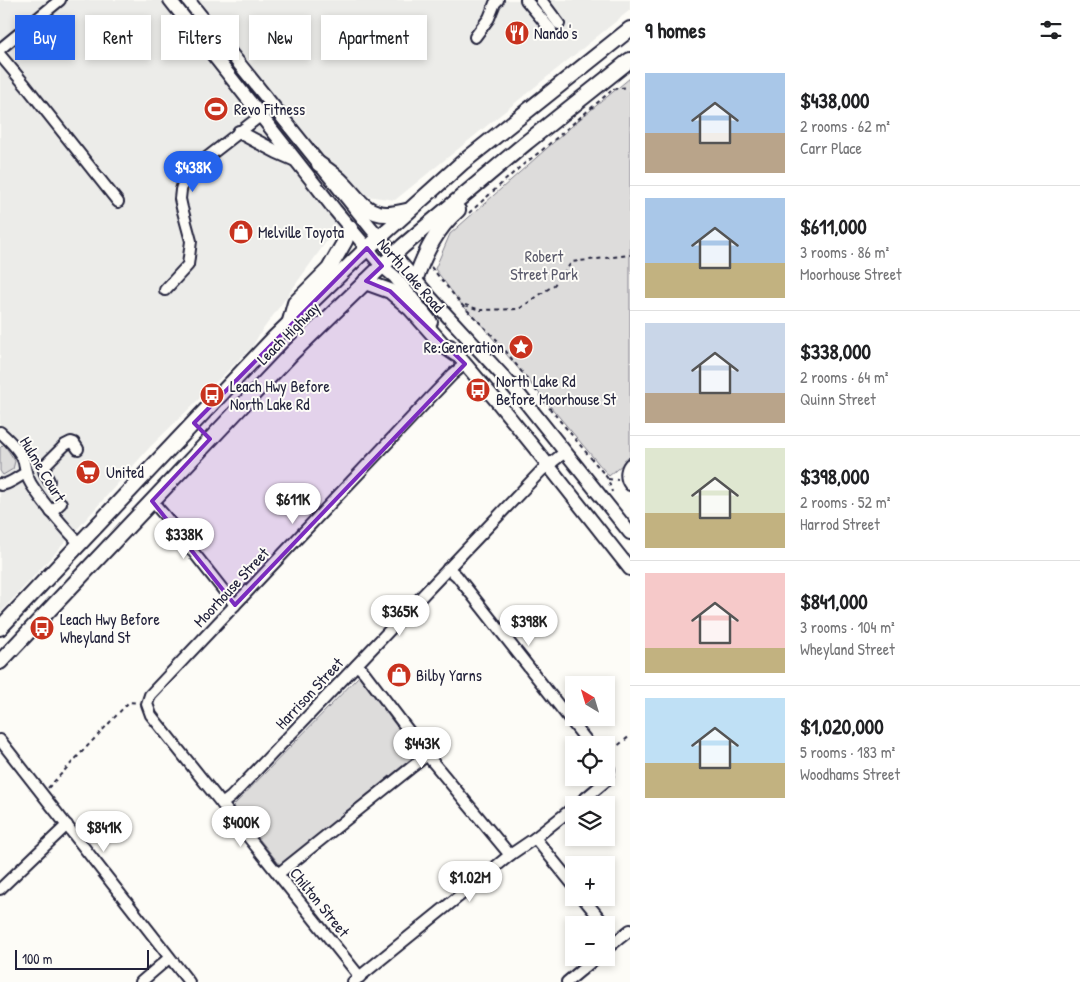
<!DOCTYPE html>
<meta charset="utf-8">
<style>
:root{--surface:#fff;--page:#f6f6f6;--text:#202124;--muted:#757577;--line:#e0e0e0;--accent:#2563eb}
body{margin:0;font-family:"Patrick Hand",sans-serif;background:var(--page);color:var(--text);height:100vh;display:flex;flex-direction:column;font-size:19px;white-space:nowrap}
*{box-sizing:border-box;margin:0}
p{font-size:16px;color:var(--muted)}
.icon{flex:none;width:28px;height:28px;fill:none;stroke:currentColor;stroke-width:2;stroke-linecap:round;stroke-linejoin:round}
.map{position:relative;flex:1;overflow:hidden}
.panel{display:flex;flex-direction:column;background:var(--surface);width:450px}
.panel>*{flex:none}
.hud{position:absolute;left:15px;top:15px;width:475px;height:45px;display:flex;gap:10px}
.needle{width:32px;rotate:322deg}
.fabs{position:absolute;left:565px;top:676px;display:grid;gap:10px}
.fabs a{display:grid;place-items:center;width:50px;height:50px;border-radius:0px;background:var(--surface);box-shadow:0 2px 8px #0003;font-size:25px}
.scale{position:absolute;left:15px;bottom:12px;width:134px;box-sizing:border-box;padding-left:5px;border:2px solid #22223b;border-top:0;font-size:14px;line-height:18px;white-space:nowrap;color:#22223b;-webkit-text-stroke:4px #fdfcf7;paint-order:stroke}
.price{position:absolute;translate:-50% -42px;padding:0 11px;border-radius:18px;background:#fff;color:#222;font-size:16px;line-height:32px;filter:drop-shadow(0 1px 2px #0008)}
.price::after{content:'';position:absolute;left:50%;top:30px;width:15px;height:11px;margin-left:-8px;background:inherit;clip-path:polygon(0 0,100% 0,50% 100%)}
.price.on{background:var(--accent);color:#fff}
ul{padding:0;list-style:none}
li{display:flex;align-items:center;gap:15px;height:125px;padding:0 15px}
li+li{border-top:1px solid var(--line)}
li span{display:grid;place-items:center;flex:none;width:140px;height:100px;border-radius:0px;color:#555}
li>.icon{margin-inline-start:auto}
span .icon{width:60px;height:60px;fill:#fffc;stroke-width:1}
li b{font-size:21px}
h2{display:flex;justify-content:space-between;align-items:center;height:60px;padding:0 15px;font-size:21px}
.tag{padding:0 18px;border-radius:0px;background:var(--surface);box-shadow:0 2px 8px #0003;font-size:18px;line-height:45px}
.tag.on{background:var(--accent);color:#fff}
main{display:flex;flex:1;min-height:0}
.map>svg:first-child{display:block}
.built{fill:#ecece9}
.green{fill:#dddcdb;stroke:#807f8b}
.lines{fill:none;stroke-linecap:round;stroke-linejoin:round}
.minor-casing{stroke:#22223b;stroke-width:14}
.major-casing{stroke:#22223b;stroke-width:16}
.highway-casing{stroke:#22223b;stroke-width:18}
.path{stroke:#22223b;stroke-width:2;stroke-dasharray:4 4;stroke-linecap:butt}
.minor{stroke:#fdfcf7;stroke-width:10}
.major{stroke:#fdfcf7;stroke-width:12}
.highway{stroke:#fdfcf7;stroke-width:14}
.marked{fill:#7b2cbf;fill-opacity:0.2;stroke:#7b2cbf;stroke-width:4;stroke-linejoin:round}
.labels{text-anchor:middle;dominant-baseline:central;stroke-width:4;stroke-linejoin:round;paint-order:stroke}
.poi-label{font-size:16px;fill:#22223b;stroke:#fdfcf7;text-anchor:start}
.park-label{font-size:16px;fill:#5a5a6b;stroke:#fdfcf7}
.street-label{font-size:16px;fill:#22223b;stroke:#fdfcf7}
</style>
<main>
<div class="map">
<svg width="630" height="982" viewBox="0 0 630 982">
<rect width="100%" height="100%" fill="#fdfcf7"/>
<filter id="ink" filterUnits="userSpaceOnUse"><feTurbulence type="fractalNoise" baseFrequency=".02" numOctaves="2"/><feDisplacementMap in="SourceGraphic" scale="10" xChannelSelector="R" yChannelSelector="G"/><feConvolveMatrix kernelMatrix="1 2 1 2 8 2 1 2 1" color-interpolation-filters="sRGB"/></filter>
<g filter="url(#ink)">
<!-- built -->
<polygon class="built" points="0,0 630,0 630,10 395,200 360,195 259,335 252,347 150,447 79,527 0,613"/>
<!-- green -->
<g class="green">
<polygon points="630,78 630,458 609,476 479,322 462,305 435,269 450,234 580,119"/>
<polygon points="4,444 15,461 13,469 3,475 0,471 0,448"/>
<polygon points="359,676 417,754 280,865 233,806"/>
</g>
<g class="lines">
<defs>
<g id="minor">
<polyline points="526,0 551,30"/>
<polyline points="541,0 559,24"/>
<polyline points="475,37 489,18 495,3 498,0"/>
<polyline points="0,49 60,0"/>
<polyline points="0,55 26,86 118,202"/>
<polyline points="165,290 188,265 191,241 182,208 180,199 181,190 184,180 189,173 196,166 273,106"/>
<path d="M0 432C8 439 21 452 24 462 26 472 25 474 31 484 45 506 62 525 80 544"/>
<path d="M630 464C625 470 625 479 630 485"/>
<polyline points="49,481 44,471 47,463 65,445 71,442 74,443 78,449"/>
<path d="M0 484 1 485C11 484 17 477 26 473"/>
<polyline points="152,501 165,516 235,605"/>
<polyline points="51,512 61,503"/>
<polyline points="448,568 457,576 590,745"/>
<polyline points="357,665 364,672 427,755 510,855"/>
<polyline points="0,740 189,982"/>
<polyline points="222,804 231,797 541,471 565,452"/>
<polyline points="577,805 606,781 609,769 606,765"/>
<polyline points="535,838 574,886"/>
<polyline points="278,874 427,755"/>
<polyline points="0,889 67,825"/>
<polyline points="583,898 605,925"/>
<polyline points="606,949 630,930"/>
<polyline points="360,977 151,715 147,704 150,695 430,398 453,374 465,364"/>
<polyline points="141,982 169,958"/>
<polyline points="353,982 510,855 535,838 574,807"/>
<polyline points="567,982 596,958"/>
</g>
<g id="major">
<polyline points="170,0 335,210 382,266 395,277 431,322"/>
<polyline points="188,0 371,228 429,296 514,388 630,533"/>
<polyline points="239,132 277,152 293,159"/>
<polyline points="450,346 494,398 533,446 630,569"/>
</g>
<g id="highway">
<path d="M319 164C328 170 337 176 344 184 357 197 366 215 388 214 394 214 401 212 407 211"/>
<path d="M415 280C425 253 436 229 458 210"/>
<polyline points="365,282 390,291 411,309 443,345 456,354"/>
<polyline points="290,321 295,303 329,269 345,241 350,228"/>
<polyline points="0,628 274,338 360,255 462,163 630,29"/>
<polyline points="0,662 292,353 382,266 403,246 527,142 630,60"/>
</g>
</defs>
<!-- minor casing -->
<use href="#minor" class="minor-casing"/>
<!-- major casing -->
<use href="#major" class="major-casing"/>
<!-- highway casing -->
<use href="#highway" class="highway-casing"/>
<!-- path -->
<g class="path">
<polyline points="613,89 630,87"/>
<polyline points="469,213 520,167 541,151 611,91"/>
<polyline points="431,267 462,305 498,341 551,410 605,475 608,479 612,492"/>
<polyline points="465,305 480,310 519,309 554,285 572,262 630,255"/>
<polyline points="608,479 618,480"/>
<polyline points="606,755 630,736"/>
<polyline points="48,788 129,702 139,703"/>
</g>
<!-- minor -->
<use href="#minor" class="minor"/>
<!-- major -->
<use href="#major" class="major"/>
<!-- highway -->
<use href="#highway" class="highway"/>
</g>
</g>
<!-- marked area -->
<path class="marked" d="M367 248 382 266 366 281 390 291 465 364 235 605 152 501 210 439 194 423Z"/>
<!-- icons -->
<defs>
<symbol id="restaurant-disc" viewBox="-11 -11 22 22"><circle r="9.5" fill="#c8321e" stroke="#fdfcf7"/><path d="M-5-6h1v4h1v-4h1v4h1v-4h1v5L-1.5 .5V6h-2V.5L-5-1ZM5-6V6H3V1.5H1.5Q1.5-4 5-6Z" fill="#fff"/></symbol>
<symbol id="stadium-disc" viewBox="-11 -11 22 22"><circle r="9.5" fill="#c8321e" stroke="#fdfcf7"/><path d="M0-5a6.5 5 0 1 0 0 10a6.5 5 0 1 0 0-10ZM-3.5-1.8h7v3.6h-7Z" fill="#fff"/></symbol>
<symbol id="shop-disc" viewBox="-11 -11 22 22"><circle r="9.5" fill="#c8321e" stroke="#fdfcf7"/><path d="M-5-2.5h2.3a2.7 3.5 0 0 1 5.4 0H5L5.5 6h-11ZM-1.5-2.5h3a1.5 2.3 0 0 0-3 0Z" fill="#fff"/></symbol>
<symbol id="sight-disc" viewBox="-11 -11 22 22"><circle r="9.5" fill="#c8321e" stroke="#fdfcf7"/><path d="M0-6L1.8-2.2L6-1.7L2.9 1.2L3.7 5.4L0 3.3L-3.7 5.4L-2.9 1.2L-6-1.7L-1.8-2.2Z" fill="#fff"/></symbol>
<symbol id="bus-disc" viewBox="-11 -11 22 22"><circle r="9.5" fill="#c8321e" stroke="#fdfcf7"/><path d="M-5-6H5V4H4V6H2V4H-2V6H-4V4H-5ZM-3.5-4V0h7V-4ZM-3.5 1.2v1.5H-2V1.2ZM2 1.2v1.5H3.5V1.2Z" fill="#fff"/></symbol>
<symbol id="supermarket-disc" viewBox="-11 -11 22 22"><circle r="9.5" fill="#c8321e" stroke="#fdfcf7"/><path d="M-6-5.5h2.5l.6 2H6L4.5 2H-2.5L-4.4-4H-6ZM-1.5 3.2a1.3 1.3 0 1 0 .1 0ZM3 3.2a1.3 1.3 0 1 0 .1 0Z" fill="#fff"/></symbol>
</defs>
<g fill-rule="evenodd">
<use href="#restaurant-disc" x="503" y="19" width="28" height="28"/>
<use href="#stadium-disc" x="202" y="95" width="28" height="28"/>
<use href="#shop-disc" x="227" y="218" width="28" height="28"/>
<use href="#sight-disc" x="507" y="333" width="28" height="28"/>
<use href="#bus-disc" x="464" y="376" width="28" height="28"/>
<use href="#bus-disc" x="198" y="381" width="28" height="28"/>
<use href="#supermarket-disc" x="74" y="458" width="28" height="28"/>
<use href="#bus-disc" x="28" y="614" width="28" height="28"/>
<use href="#shop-disc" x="385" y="661" width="28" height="28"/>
</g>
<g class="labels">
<!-- poi labels -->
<g class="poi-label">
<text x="534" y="33">Nando's</text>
<text x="234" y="109">Revo Fitness</text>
<text x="258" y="232">Melville Toyota</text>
<text x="504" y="347" text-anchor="end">Re:Generation</text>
<text x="496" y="381">North Lake Rd<tspan x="496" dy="18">Before Moorhouse St</tspan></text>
<text x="230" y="386">Leach Hwy Before<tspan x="230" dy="18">North Lake Rd</tspan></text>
<text x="106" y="472">United</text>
<text x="60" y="619">Leach Hwy Before<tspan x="60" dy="18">Wheyland St</tspan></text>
<text x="416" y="675">Bilby Yarns</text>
</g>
<!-- park labels -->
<g class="park-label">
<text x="544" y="256">Robert<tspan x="544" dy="18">Street Park</tspan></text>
</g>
<!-- street labels -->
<g class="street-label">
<text transform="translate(411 275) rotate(49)">North Lake Road</text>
<text transform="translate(288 333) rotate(-45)">Leach Highway</text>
<text transform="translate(43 469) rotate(59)">Hulme Court</text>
<text transform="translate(231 587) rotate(-47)">Moorhouse Street</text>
<text transform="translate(309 693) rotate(-47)">Harrison Street</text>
<text transform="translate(320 902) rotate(51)">Chilton Street</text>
</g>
</g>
</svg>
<div class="fabs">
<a><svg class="needle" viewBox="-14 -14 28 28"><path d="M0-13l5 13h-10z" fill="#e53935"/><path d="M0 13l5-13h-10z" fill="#757577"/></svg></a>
<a><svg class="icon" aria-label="locate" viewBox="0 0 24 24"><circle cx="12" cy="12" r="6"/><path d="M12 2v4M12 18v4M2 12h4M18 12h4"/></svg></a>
<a><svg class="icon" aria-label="layers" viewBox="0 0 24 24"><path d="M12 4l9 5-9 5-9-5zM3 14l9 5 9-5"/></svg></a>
<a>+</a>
<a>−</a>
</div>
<div class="scale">100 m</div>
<b class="price on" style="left:193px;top:193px">$438K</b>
<b class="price" style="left:293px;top:525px">$611K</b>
<b class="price" style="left:184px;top:560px">$338K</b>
<b class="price" style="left:400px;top:637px">$365K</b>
<b class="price" style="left:529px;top:647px">$398K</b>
<b class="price" style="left:422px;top:769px">$443K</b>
<b class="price" style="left:241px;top:848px">$400K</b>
<b class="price" style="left:104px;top:853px">$841K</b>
<b class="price" style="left:470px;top:903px">$1.02M</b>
<div class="hud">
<a class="tag on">Buy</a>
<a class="tag">Rent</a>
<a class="tag">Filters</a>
<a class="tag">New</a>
<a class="tag">Apartment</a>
</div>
</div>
<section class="panel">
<h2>9 homes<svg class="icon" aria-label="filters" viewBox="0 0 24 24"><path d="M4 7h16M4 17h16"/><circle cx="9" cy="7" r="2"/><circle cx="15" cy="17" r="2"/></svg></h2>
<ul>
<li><span style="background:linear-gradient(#a9c7e8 60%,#b9a48a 0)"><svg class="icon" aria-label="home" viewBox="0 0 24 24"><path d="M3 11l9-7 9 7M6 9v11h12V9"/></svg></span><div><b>$438,000</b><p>2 rooms · 62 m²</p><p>Carr Place</p></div></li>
<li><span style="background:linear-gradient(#a9c7e8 65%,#c2b280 0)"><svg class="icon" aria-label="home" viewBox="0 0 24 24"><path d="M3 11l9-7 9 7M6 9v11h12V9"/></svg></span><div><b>$611,000</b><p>3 rooms · 86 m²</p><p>Moorhouse Street</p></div></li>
<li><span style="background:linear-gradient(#c9d6e8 70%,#b9a48a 0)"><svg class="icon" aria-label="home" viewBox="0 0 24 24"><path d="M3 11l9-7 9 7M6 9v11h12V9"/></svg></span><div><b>$338,000</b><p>2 rooms · 64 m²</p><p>Quinn Street</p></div></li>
<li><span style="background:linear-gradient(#dfe7d0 65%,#c2b280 0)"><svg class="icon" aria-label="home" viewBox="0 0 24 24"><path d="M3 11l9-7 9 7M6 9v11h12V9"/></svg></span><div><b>$398,000</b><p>2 rooms · 52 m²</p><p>Harrod Street</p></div></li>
<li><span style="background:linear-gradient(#f6c9c9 75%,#c2b280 0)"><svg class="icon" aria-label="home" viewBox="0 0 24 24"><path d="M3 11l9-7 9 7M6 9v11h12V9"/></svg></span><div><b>$841,000</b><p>3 rooms · 104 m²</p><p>Wheyland Street</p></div></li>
<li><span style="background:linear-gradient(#bfe0f5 65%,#c2b280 0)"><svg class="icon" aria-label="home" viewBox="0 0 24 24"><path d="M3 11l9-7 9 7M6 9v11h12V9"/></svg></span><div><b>$1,020,000</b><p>5 rooms · 183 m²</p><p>Woodhams Street</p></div></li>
</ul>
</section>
</main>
